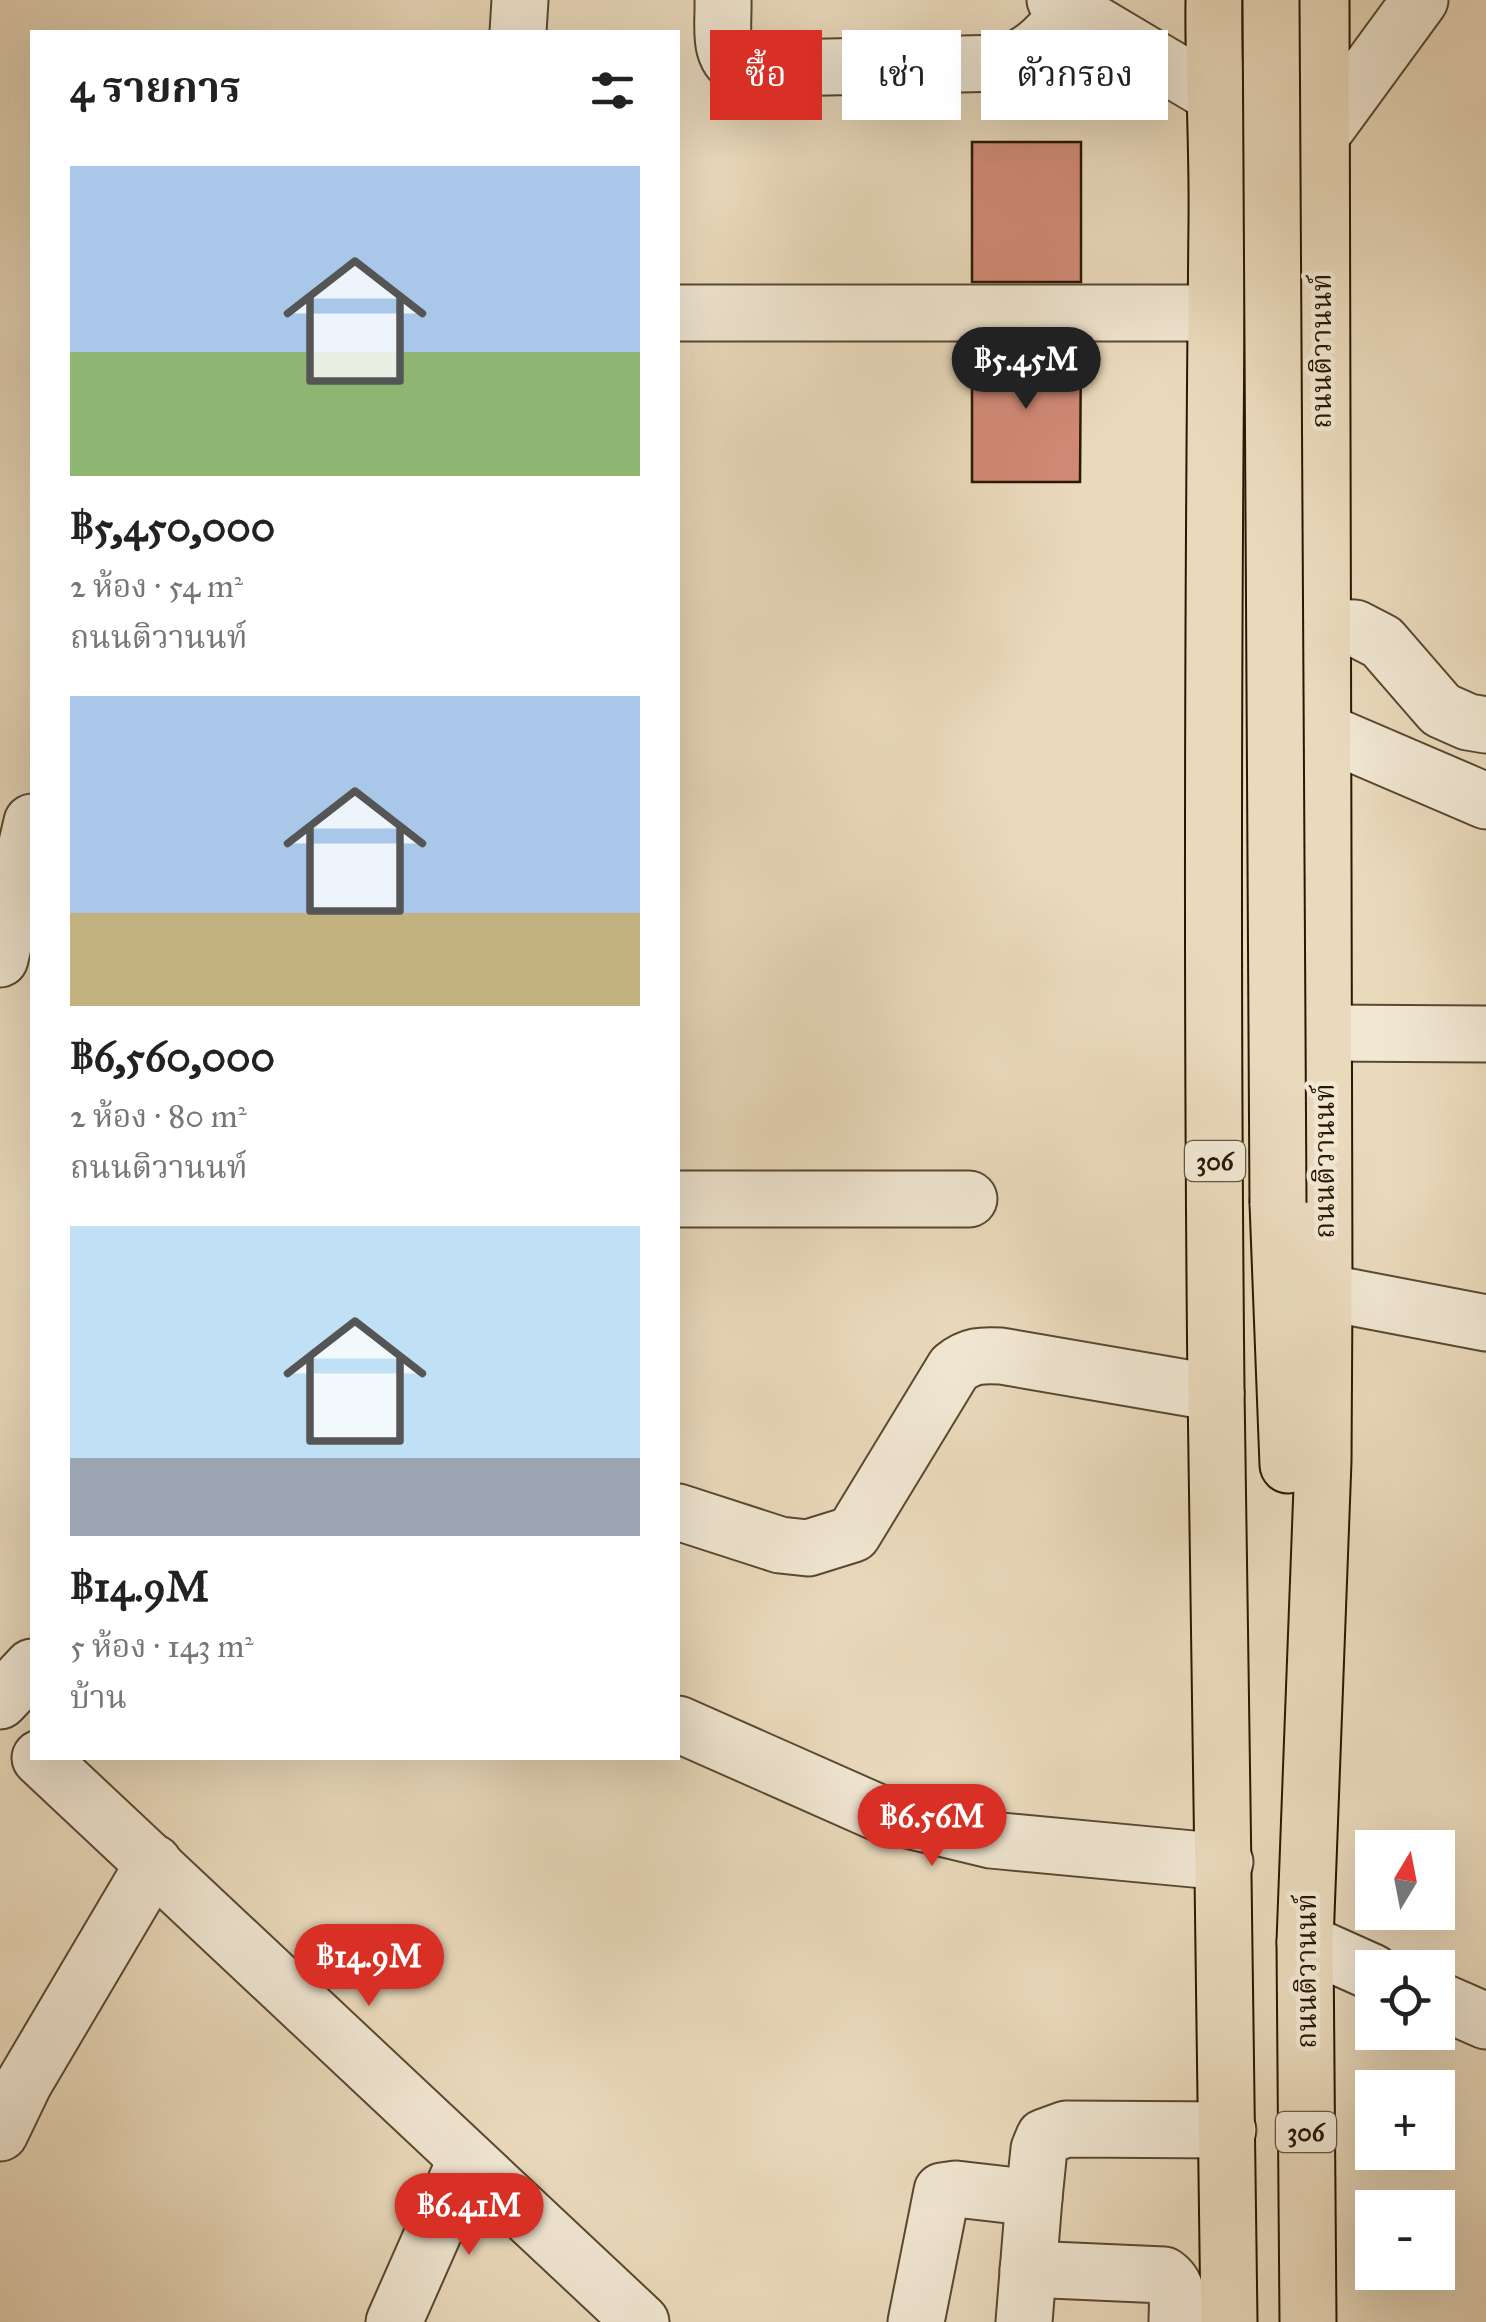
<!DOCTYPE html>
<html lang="th">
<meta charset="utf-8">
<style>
:root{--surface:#fff;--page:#f6f6f6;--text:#222;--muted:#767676;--accent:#d93025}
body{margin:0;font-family:"IM FELL Great Primer","Noto Serif Thai",serif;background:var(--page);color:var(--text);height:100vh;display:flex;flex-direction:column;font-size:38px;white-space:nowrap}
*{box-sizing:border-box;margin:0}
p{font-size:32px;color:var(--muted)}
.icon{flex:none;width:55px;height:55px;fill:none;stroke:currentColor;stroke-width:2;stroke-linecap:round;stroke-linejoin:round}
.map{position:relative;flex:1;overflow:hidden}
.details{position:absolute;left:30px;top:30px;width:650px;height:1730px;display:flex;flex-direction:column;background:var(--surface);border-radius:0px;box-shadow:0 10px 40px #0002}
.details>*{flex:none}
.banner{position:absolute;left:710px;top:30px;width:625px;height:90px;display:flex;gap:20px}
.needle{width:65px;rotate:10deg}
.fabs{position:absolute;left:1355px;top:1830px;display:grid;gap:20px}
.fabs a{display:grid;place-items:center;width:100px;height:100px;border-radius:0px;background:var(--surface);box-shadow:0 10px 40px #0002;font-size:50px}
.price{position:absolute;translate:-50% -85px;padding:0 22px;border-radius:35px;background:var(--accent);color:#fff;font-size:32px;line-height:65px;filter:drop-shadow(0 2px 5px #0008)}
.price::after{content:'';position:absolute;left:50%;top:60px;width:30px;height:22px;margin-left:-15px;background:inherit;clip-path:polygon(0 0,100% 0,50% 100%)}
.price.on{background:#222;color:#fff}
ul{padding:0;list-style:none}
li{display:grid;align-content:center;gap:20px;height:530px;padding:0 40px}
li span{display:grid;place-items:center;height:310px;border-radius:0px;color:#555}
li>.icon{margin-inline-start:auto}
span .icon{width:180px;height:180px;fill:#fffc;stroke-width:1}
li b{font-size:42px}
h2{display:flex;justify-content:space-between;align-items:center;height:120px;padding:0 40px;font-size:42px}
.tag{padding:0 35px;border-radius:0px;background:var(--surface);box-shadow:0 10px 40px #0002;font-size:35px;line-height:90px}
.tag.on{background:var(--accent);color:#fff}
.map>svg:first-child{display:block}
.building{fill:#d08976;stroke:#291902;stroke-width:2.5}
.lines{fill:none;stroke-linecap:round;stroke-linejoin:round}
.minor-casing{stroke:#594930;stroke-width:59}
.major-casing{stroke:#291902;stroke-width:59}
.minor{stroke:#f1e7d3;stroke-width:55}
.major{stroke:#eadabc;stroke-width:55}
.major-bridge-casing{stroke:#291902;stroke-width:59;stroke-linecap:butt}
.major-bridge{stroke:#eadabc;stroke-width:55}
.labels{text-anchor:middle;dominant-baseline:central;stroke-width:9;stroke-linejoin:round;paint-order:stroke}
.shield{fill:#f1e7d3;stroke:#655741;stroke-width:2.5}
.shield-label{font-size:25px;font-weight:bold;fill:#291902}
.street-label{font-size:28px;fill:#291902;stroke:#f1e7d3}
</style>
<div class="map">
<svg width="1486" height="2322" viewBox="0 0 1486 2322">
<rect width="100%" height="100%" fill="#eadabc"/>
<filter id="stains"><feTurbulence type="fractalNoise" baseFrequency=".002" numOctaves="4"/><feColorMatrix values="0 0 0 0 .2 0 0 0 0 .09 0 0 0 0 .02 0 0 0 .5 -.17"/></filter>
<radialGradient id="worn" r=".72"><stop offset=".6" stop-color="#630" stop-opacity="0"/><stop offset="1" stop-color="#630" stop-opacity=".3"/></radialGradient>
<!-- building -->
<g class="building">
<rect x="972" y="142" width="109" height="140"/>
<polygon points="972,342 1081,342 1080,482 972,482"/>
</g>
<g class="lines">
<defs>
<g id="minor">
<path d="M723 0C724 26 716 58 743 69L1006 63C1036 54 1052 32 1073 9"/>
<polyline points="1055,0 1213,94"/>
<polyline points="518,32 520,0"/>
<polyline points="1322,134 1420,0"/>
<polyline points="678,313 1216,313"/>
<polyline points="1323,627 1355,628 1382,642 1441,710 1468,722 1486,725"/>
<polyline points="1323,731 1486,801"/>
<polyline points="0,959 32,822"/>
<polyline points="1324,1033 1486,1034"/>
<polyline points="678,1199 969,1199"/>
<polyline points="1324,1292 1486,1323"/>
<path d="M678 1512 780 1545 808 1548 853 1534 954 1368C970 1355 982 1355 1001 1356L1216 1393"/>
<polyline points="0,1701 32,1667"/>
<polyline points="678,1724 879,1813 991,1840 1225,1862"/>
<polyline points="40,1758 641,2322"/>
<polyline points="1305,1942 1372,1972"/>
<polyline points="1438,2000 1486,2021"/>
<polyline points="0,2133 24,2083 154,1863"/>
<path d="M1028 2269 1164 2275C1181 2287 1177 2304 1177 2322"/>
<polyline points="394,2322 466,2159"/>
<polyline points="916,2322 942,2191 956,2189 1034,2198"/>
<polyline points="1024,2322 1034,2198 1039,2149 1044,2137 1066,2129 1228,2130"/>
</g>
<g id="major">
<path d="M1214 0C1213 74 1218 148 1217 222 1213 611 1212 1000 1216 1389 1219 1700 1227 2011 1229 2322"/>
<polyline points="1278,1203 1288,1465"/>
<polyline points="1308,2322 1305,1942 1323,1461 1324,1292 1321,0"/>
</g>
</defs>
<!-- minor casing -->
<use href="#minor" class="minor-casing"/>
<!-- major casing -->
<use href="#major" class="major-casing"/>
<!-- minor -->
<use href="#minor" class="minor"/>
<!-- major -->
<use href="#major" class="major"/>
<defs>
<polyline id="major-bridge" points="1271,0 1278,1203"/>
</defs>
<!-- major-bridge casing -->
<use href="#major-bridge" class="major-bridge-casing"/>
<!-- major-bridge -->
<use href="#major-bridge" class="major-bridge"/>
</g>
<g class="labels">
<!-- shield labels -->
<g class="shield">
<rect x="1185" y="1141" width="60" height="40" rx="8"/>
<rect x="1276" y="2112" width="60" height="40" rx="8"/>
</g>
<g class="shield-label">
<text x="1215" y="1161">306</text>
<text x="1306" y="2132">306</text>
</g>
<!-- street labels -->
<g class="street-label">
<text transform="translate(1321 351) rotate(-90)">ถนนติวานนท์</text>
<text transform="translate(1324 1161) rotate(-90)">ถนนติวานนท์</text>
<text transform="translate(1306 1971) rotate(-90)">ถนนติวานนท์</text>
</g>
</g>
<rect width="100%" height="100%" filter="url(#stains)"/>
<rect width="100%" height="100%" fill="url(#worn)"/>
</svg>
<div class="fabs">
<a><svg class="needle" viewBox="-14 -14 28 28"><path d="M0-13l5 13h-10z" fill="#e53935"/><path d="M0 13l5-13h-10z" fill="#767676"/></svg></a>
<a><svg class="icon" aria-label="locate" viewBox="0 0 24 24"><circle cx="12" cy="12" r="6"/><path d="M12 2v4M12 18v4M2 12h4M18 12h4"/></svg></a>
<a>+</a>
<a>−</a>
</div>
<b class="price on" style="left:1026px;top:412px">฿5.45M</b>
<b class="price" style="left:932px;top:1869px">฿6.56M</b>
<b class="price" style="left:369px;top:2009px">฿14.9M</b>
<b class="price" style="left:469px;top:2258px">฿6.41M</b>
<div class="banner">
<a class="tag on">ซื้อ</a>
<a class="tag">เช่า</a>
<a class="tag">ตัวกรอง</a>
</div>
<section class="details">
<h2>4 รายการ<svg class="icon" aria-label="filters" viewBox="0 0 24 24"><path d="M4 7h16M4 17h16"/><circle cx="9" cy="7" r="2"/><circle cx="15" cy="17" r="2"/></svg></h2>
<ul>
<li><span style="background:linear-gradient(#a9c7e8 60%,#8fb573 0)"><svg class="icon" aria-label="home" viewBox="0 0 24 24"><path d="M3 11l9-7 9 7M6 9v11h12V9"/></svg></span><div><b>฿5,450,000</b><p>2 ห้อง · 54 m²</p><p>ถนนติวานนท์</p></div></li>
<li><span style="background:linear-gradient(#a9c7e8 70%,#c2b280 0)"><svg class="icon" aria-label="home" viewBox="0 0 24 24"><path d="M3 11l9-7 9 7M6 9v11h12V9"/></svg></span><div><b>฿6,560,000</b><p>2 ห้อง · 80 m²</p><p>ถนนติวานนท์</p></div></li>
<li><span style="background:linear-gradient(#bfe0f5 75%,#9aa5b1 0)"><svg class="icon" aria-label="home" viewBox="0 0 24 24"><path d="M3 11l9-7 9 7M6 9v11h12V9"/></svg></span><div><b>฿14.9M</b><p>5 ห้อง · 143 m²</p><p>บ้าน</p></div></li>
</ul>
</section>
</div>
